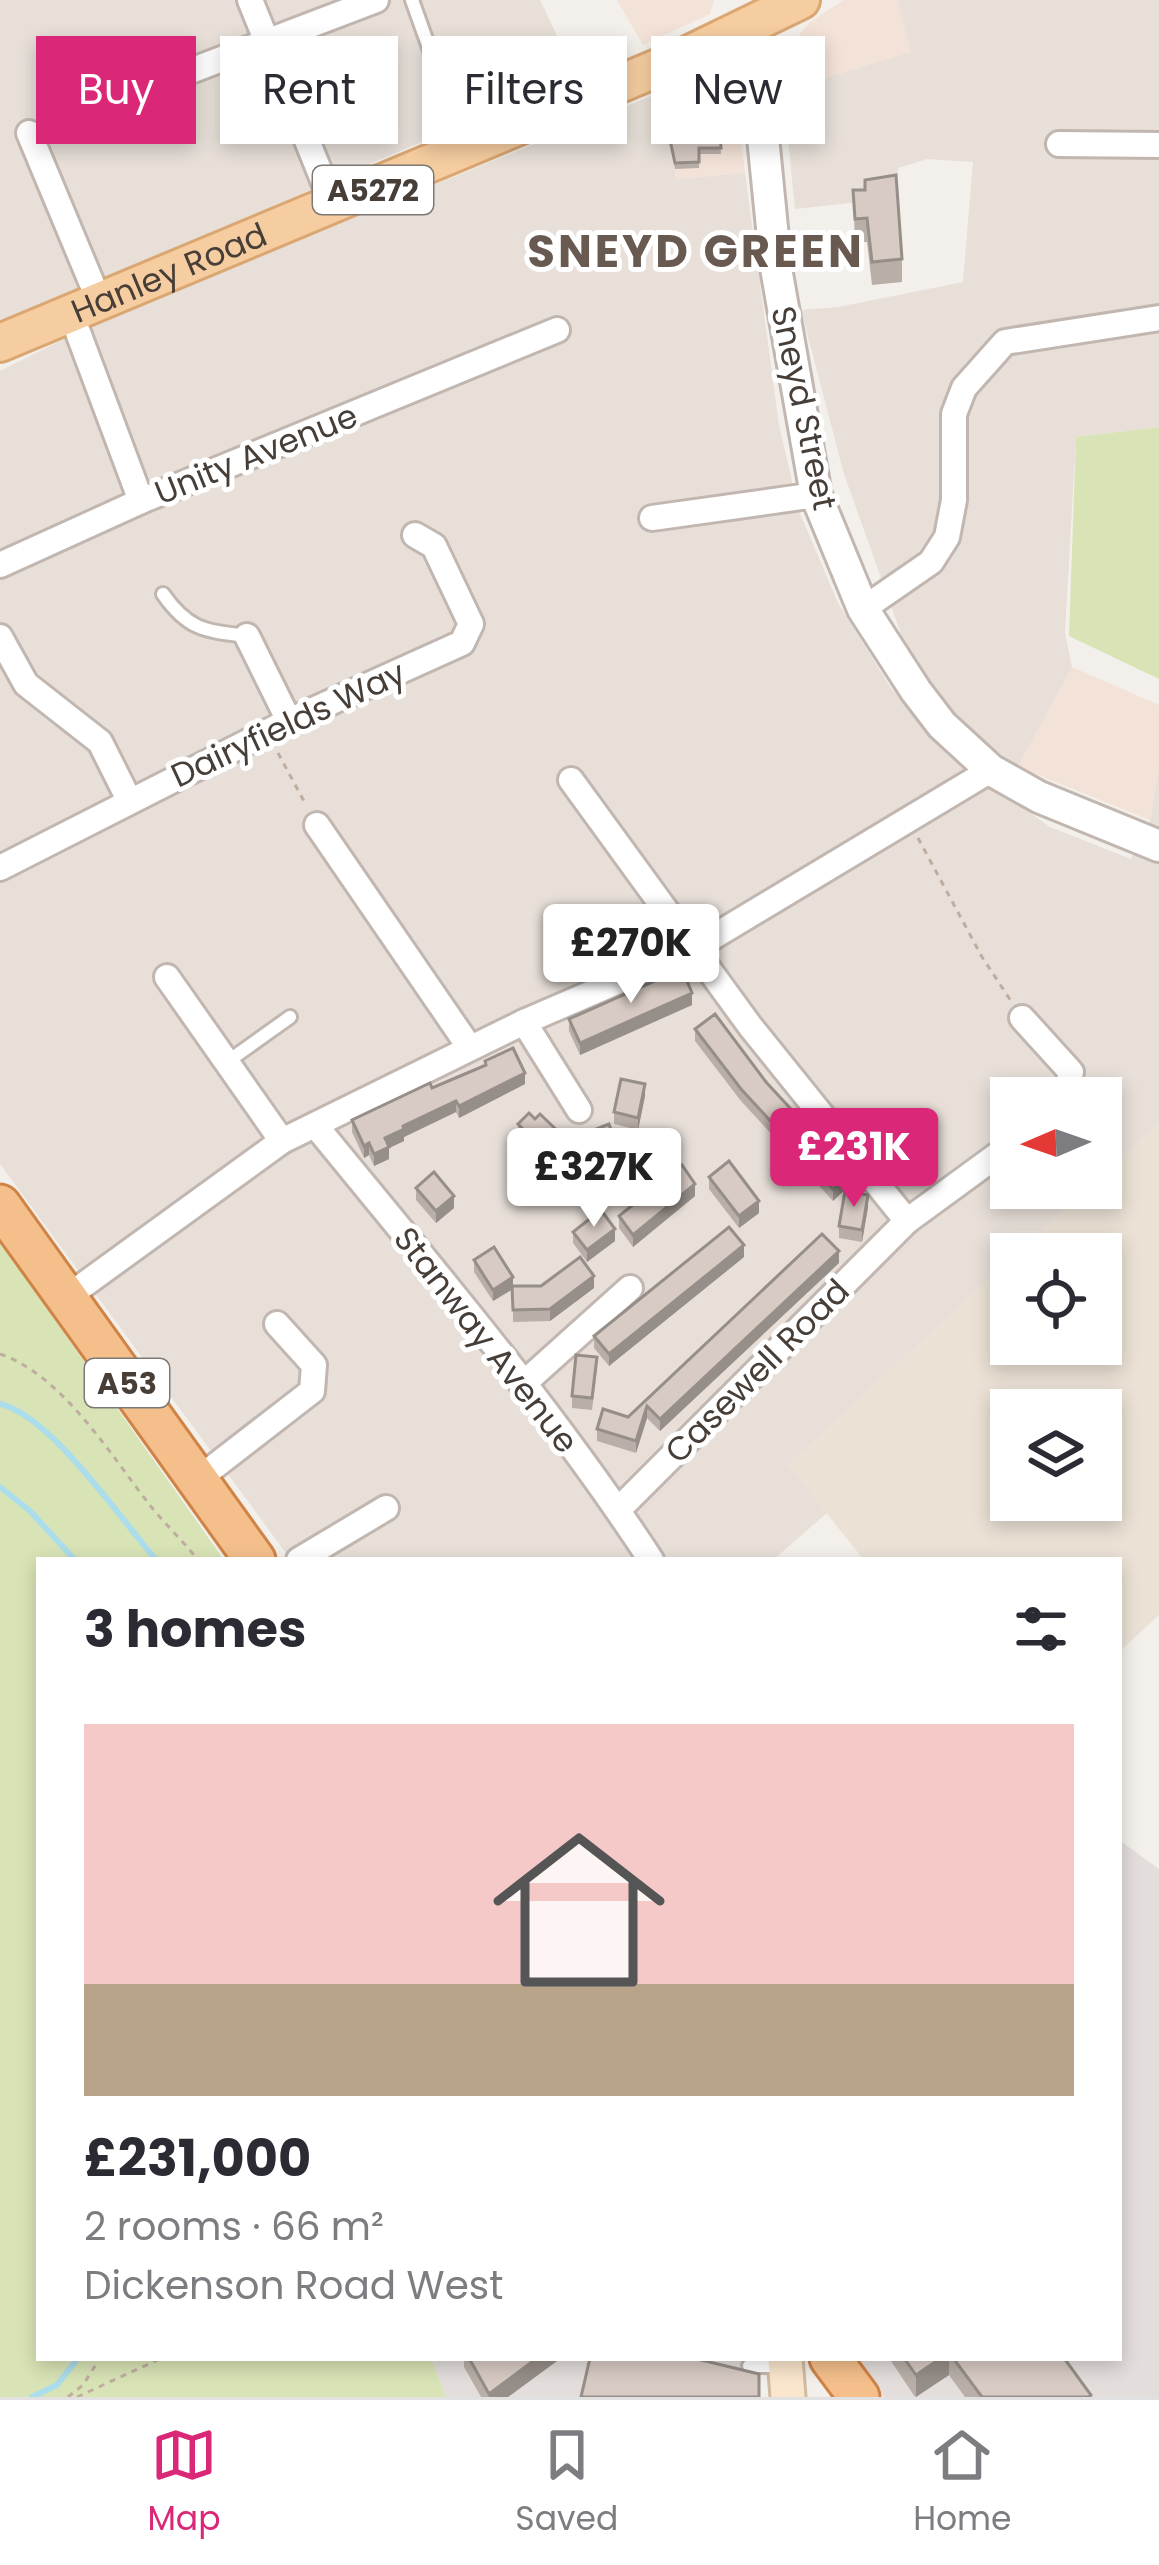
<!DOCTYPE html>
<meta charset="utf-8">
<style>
:root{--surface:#fff;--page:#f7f7f7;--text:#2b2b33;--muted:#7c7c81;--line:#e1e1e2;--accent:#db2777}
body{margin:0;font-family:Poppins,sans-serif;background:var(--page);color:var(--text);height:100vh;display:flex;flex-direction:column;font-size:45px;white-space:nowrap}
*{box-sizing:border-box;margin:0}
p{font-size:39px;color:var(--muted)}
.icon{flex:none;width:66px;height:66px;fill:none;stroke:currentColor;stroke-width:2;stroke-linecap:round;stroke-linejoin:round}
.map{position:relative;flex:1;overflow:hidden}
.panel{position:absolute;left:36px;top:1557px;width:1086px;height:804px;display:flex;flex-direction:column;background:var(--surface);border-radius:0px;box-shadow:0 6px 18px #0003}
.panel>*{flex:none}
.hud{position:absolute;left:36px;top:36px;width:1089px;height:108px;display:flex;gap:24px}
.needle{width:78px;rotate:268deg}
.controls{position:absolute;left:990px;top:1077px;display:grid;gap:24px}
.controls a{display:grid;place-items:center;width:132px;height:132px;border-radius:0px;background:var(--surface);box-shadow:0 6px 18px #0003;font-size:60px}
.price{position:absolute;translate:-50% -102px;padding:0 27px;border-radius:12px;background:#fff;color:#222;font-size:39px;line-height:78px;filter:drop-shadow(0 3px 6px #0008)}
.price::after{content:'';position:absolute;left:50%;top:72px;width:36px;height:27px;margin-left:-18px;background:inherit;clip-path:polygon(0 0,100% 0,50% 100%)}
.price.current{background:var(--accent);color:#fff}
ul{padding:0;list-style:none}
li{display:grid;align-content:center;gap:24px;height:636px;padding:0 48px}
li+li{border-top:3px solid var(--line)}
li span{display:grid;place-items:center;height:372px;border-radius:0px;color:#555}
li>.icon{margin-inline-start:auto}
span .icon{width:216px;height:216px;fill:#fffc;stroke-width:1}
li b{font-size:51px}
h2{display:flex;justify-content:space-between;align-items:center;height:144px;padding:0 48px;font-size:51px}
.pill{padding:0 42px;border-radius:0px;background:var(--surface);box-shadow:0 6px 18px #0003;font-size:42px;line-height:108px}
.pill.current{background:var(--accent);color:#fff}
.dock{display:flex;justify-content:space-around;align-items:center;height:168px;border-top:3px solid var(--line);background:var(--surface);font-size:33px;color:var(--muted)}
.dock a{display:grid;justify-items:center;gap:6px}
.dock .current{color:var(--accent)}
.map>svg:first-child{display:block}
.residential{fill:#e7dfd8}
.commercial{fill:#f3e2d7}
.industrial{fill:#e3dedb}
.education{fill:#ebe1d5;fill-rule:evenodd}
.green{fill:#d8e4b6}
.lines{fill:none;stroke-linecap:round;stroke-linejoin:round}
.stream{stroke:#abddeb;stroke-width:6}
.service-casing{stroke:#c1b7b0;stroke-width:18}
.minor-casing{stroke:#c1b7b0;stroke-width:30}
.tertiary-casing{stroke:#c1b7b0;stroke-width:36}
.secondary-casing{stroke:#d2bb9f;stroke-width:39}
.primary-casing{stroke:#daa671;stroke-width:42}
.trunk-casing{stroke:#d08346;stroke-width:45}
.path{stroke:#bfae9f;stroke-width:3;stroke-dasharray:6 6;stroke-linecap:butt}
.service{stroke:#fff;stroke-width:12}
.minor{stroke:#fff;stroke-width:24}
.tertiary{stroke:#fff;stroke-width:30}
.secondary{stroke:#fae6cd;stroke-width:33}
.primary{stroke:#f6cda0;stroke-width:36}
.trunk{stroke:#f4bf8b;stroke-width:39}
.wall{fill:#b9afa8}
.shaded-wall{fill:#968e88}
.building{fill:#d7cbc3;stroke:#968e88;stroke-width:3}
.labels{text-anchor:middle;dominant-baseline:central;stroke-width:10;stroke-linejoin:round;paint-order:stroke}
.shield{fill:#fff;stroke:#7e7874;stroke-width:3}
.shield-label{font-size:30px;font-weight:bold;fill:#473e38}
.street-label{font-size:33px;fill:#473e38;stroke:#fff}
.district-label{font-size:45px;font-weight:bold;letter-spacing:3px;fill:#685a50;stroke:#fff}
</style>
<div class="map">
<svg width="1159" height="2397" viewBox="0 0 1159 2397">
<rect width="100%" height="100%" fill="#f3efea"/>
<!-- residential -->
<g class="residential">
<polygon points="0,0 540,0 576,75 0,324"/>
<polygon points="897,0 1159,0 1159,427 1076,437 1065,633 1072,667 1018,767 971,732 910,659 844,474 801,310 838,307 963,282 973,162 927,159 898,168 896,198 795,209 783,91 910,52"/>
<polygon points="656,94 668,123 676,179 745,173 779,425 799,511 838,603 891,688 957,762 1050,827 1131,859 1150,820 1159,766 1159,1124 1101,1176 1101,1098 1011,1098 1011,1188 1088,1188 1016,1254 1011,1254 1011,1259 788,1465 828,1512 773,1560 291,1560 0,1164 0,371 90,326"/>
</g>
<!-- commercial -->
<g class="commercial">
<polygon points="617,0 714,0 710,14 643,45"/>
<polygon points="844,0 897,0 911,52 783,91 779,64 788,48 810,22"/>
<polygon points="704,80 726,91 737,111 745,173 676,179 668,123 656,94 679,83"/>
<polygon points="1072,667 1159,705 1159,766 1150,820 1018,767"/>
</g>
<!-- industrial -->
<g class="industrial">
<polygon points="1119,1840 1159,1869 1159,2397 884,2397 857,2358 1119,2358"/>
<polygon points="431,2358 756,2358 759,2397 446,2397"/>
</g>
<!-- education -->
<path class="education" d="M1159 1124V1615L1119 1652V1560H864L788 1465 1011 1259V1344H1101V1254H1016L1088 1188H1101V1176ZM1011 1410H1101V1500H1011Z"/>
<!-- green -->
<g class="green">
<polygon points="1159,427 1159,679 1069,636 1076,437"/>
<polygon points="0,1242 224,1560 39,1560 39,2358 431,2358 446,2397 0,2397"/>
</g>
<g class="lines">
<!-- stream -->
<g class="stream">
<path d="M0 1404C50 1415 121 1519 156 1560"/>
<polyline points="0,1487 30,1511 75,1560"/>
<polyline points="32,2397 57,2385 78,2358"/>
</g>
<defs>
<g id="service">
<polyline points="412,0 464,146"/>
<path d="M163 594C188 630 205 631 247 636"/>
<polyline points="227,1062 290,1017"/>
<polyline points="749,2366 784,2366"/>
</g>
<g id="minor">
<polyline points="250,0 334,207"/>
<polyline points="146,88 376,0"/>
<polyline points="29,133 100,303"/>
<polyline points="1059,144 1159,145"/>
<polyline points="70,311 141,501"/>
<polyline points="652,518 816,495"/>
<polyline points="0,565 141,501 557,330"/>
<polyline points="863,609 931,562 947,537 954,500 954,414 964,388 1005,342 1159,318"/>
<polyline points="247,636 289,721"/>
<polyline points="0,637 26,684 100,742 129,800"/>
<polyline points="571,780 750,1026 907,1221"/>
<polyline points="317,825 470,1048"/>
<polyline points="0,868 289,721 462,643 471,624 434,546 415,535"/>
<polyline points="167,977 282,1141"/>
<polyline points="1022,1018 1071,1072 1065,1098"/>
<polyline points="524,1022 579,1110"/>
<path d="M315 1125C430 1266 551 1407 651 1560"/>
<polyline points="67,1297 282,1141 524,1022 693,949 991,770"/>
<polyline points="522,1385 630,1288"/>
<polyline points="197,1480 312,1391 314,1365 277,1324"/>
<polyline points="618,1510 907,1221 1011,1145"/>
<polyline points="299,1560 386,1508"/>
</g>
<polyline id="tertiary" points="743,27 759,97 776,268 816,495 863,609 916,691 942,725 991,770 1039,797 1159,846"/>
<polyline id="secondary" points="785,2358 788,2397"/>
<g id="primary">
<path id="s1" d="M0 343 684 57 801 0"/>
</g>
<g id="trunk">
<polyline points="0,1205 255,1560"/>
<polyline points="830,2358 859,2397"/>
</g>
</defs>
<!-- service casing -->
<use href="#service" class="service-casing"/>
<!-- minor casing -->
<use href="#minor" class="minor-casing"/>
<!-- tertiary casing -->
<use href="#tertiary" class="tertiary-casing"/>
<!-- secondary casing -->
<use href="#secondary" class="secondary-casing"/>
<!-- primary casing -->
<use href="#primary" class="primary-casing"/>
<!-- trunk casing -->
<use href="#trunk" class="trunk-casing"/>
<!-- path -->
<g class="path">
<polyline points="278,753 305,803"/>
<polyline points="918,838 982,957 1011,1001"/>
<path d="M0 1354C62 1375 110 1454 149 1504 164 1523 182 1540 198 1560"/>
<polyline points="68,2397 83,2385 100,2358"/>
<polyline points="77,2397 162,2358"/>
</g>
<!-- service -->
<use href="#service" class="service"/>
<!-- minor -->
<use href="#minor" class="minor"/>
<!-- tertiary -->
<use href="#tertiary" class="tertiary"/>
<!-- secondary -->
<use href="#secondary" class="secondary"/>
<!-- primary -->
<use href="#primary" class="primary"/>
<!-- trunk -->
<use href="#trunk" class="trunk"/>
</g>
<!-- wall -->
<g class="wall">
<polygon points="718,101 721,154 699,154 699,168 675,169 662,103"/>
<polygon points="853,190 902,259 902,282 872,285 867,242 855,242"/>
<polygon points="692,1005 580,1055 569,1031 569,1019"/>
<polygon points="695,1029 766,1082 850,1185 833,1201 741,1101 695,1041"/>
<polygon points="485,1061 525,1084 459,1118 456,1112 404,1137 404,1141 389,1148 389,1159 374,1166 369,1155 364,1158 352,1132 352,1120 485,1065"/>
<polygon points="645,1096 638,1130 614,1124 614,1112"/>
<polygon points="518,1124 565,1150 549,1167 518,1136"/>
<polygon points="578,1136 617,1158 587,1171 578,1148"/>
<polygon points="709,1177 759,1213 739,1228 709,1189"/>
<polygon points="416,1188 454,1208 436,1223 416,1200"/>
<polygon points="695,1196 633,1247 619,1228 619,1216"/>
<polygon points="868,1207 862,1242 839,1238 839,1226"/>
<polygon points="573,1232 615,1241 587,1262 573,1243"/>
<polygon points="744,1257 609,1366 594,1348 594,1336"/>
<polygon points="474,1260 513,1286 594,1288 550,1321 513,1322 513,1289 493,1301 474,1272"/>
<polygon points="839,1263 660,1431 647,1418 636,1453 597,1441 597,1429 628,1417"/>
<polygon points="597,1369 592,1410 572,1408 572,1396"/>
<polygon points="464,2358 561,2358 508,2397 481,2397 464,2367"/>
<polygon points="889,2358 1064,2358 1091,2397 965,2397 949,2375 915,2397"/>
</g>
<!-- shaded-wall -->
<g class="shaded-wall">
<polygon points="692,993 692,1005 580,1055 580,1043"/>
<polygon points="525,1073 525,1084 459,1118 459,1106"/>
<polygon points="645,1084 645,1096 638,1130 638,1118"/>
<polygon points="456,1101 456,1112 404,1137 404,1141 389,1148 389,1159 374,1166 374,1154 385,1138 403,1126"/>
<polygon points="565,1138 565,1150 549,1167 549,1155"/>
<polygon points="369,1143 369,1155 364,1158 364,1146"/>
<polygon points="617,1147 617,1158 587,1171 587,1159"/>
<polygon points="850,1173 850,1185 833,1201 833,1189"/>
<polygon points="695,1184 695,1196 633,1247 633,1235"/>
<polygon points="868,1195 868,1207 862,1242 862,1230"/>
<polygon points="454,1196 454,1208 436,1223 436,1211"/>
<polygon points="759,1201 759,1213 739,1228 739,1216"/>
<polygon points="615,1229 615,1241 587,1262 587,1250"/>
<polygon points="744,1245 744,1257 609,1366 609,1354"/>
<polygon points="839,1251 839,1263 660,1431 660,1419"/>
<polygon points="594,1276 594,1288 550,1321 550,1309"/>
<polygon points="513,1277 513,1289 493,1301 493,1290"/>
<polygon points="647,1406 647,1418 636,1453 636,1441"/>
<polygon points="537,2358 561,2358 508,2397 489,2397 489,2394"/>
<polygon points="941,2358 949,2358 949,2375 916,2397 916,2375"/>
</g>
<!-- building -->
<g class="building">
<polygon points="694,87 705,88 718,101 721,148 699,148 699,162 675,163 662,103"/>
<polygon points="896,175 902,259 872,262 867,218 855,219 853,190 865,190 865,180"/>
<polygon points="682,969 692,993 580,1043 569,1019"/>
<polygon points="715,1014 766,1082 850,1173 833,1189 741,1089 695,1029"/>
<polygon points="513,1048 525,1073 459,1106 456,1101 403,1126 404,1129 385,1138 389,1147 374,1154 369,1143 364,1146 352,1120 430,1083 432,1088 486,1065 485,1061"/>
<polygon points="621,1079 645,1084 638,1118 614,1112"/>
<polygon points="529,1113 535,1119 540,1114 565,1138 549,1155 518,1124"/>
<polygon points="609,1124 617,1147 587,1159 578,1136"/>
<polygon points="729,1161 759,1201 739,1216 709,1177"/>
<polygon points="682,1165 695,1184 633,1235 619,1216"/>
<polygon points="434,1172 454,1196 436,1211 416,1188"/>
<polygon points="845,1191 868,1195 862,1230 839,1226"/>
<polygon points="601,1210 615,1229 587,1250 573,1232"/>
<polygon points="729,1227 744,1245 609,1354 594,1336"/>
<polygon points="822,1234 839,1251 660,1419 647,1406 636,1441 597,1429 603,1409 628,1417"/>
<polygon points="494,1247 513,1277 493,1290 474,1260"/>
<polygon points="580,1257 594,1276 550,1309 513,1310 512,1286 541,1286"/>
<polygon points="576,1355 597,1357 592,1398 572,1396"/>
<polygon points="469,2358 537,2358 489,2394"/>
<polygon points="590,2358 693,2358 759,2374 759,2397 581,2397"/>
<polygon points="904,2358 941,2358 916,2375"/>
<polygon points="953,2358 1064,2358 1091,2395 1089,2397 982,2397"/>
</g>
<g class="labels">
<!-- shield labels -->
<g class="shield">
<rect x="313" y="166" width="120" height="48" rx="9"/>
<rect x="85" y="1359" width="84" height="48" rx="9"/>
</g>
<g class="shield-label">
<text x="373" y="190">A5272</text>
<text x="127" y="1383">A53</text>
</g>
<!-- street labels -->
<g class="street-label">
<text stroke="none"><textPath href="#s1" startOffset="183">Hanley Road</textPath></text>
<text transform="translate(804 408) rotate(78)">Sneyd Street</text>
<text transform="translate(256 454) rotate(-22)">Unity Avenue</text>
<text transform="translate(288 724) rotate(-25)">Dairyfields Way</text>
<text transform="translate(486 1340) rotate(52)">Stanway Avenue</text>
<text transform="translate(757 1371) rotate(-45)">Casewell Road</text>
</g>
<!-- district labels -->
<g class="district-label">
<text x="696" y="251">SNEYD GREEN</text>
</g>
</g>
</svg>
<div class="controls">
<a><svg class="needle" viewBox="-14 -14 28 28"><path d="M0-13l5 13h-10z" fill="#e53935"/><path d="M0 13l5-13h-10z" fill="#7c7c81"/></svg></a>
<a><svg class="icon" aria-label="locate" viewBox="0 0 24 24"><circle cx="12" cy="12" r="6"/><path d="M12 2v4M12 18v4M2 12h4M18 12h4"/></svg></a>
<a><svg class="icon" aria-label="layers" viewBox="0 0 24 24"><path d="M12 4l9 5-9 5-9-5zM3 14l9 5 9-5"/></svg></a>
</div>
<b class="price" style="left:631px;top:1006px">£270K</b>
<b class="price current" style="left:854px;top:1210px">£231K</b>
<b class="price" style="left:594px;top:1230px">£327K</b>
<div class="hud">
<a class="pill current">Buy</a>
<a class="pill">Rent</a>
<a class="pill">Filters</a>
<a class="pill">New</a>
</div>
<section class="panel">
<h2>3 homes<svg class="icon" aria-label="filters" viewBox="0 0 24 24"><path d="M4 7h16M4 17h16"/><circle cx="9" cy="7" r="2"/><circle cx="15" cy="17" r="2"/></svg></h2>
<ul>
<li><span style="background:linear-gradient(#f6c9c9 70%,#b9a48a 0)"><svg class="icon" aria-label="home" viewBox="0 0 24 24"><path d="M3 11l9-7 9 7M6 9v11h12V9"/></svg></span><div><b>£231,000</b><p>2 rooms · 66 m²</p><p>Dickenson Road West</p></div></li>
</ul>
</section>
</div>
<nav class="dock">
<a class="current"><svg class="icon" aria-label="map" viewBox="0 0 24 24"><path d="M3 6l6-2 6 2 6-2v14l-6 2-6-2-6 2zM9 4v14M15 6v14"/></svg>Map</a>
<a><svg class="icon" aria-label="saved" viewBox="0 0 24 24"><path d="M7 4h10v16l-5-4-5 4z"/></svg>Saved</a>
<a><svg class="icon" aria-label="home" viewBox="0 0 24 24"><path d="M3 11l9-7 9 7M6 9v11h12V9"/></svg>Home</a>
</nav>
